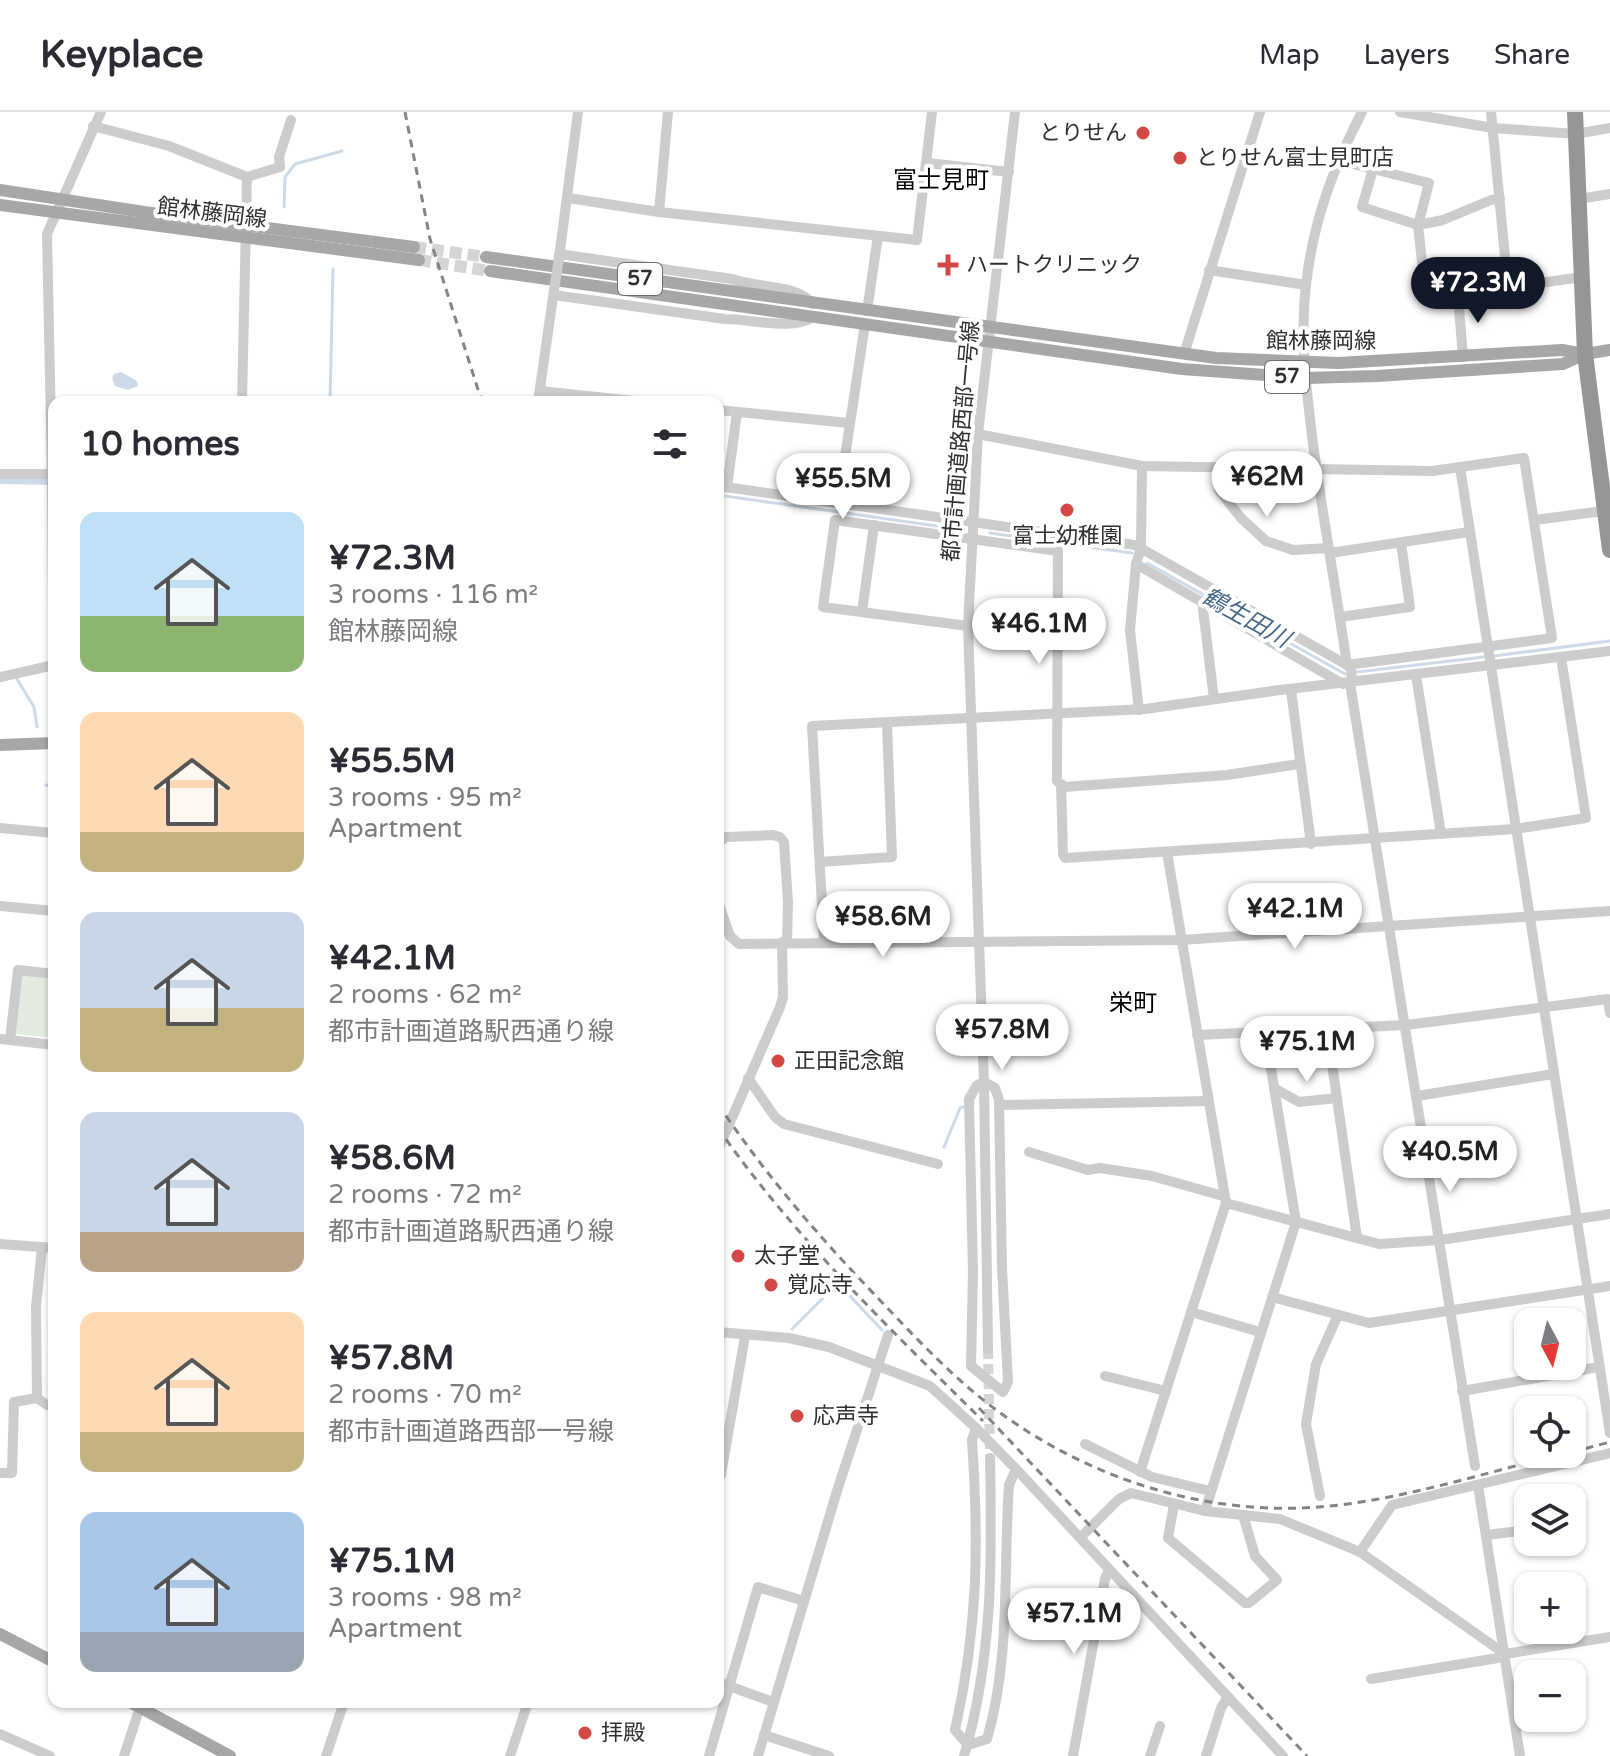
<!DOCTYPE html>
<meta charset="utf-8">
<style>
:root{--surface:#fff;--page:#f7f7f7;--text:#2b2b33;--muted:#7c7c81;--line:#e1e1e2;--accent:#111827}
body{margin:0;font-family:"Varela Round","Noto Sans JP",sans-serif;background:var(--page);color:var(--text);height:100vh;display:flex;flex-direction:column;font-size:30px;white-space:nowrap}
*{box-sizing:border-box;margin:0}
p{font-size:26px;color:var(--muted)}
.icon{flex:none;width:44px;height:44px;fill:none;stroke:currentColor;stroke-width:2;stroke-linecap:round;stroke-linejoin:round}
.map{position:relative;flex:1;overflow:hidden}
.side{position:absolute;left:48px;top:284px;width:676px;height:1312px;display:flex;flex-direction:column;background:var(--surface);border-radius:16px;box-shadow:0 2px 6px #0004}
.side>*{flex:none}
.needle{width:52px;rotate:173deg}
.tools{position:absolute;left:1514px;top:1196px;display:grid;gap:16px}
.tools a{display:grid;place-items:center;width:72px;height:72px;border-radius:16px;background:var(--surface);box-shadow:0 2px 6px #0004;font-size:40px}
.price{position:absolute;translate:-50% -68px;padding:0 18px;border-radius:28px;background:#fff;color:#222;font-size:26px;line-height:52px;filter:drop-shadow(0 2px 4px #0008)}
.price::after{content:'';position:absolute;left:50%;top:48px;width:24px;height:18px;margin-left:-12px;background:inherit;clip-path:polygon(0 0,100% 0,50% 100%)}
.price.selected{background:var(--accent);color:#fff}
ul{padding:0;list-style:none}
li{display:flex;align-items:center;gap:24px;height:200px;padding:0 32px}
li span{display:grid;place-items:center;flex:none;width:224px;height:160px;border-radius:16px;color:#555}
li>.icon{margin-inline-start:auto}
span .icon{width:96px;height:96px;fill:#fffc;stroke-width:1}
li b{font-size:34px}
h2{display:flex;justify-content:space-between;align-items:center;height:96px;padding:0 32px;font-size:34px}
header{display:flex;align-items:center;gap:48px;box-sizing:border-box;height:112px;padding:0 40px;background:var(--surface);border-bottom:2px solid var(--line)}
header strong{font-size:38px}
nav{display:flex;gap:44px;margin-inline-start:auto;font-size:28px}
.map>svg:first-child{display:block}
.green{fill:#e4ebdf}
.water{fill:#cddbe9}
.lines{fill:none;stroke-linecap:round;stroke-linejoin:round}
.stream{stroke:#cddbe9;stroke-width:3}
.minor-tunnel{stroke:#d5d5d5;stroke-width:10;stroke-dasharray:10 5;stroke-linecap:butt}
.major-tunnel{stroke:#d5d5d5;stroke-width:12;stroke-dasharray:12 6;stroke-linecap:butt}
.minor{stroke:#ccc;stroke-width:10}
.major{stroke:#a7a7a7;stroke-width:12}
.highway{stroke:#969696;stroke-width:16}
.rail{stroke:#848484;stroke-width:3;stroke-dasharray:8 6;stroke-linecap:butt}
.minor-bridge{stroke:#ccc;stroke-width:10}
.poi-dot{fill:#d34845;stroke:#fff;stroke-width:3}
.labels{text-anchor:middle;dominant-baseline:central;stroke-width:8;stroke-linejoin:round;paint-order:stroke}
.shield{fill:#fff;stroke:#6d6d6d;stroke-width:2}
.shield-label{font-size:20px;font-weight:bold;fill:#2f2f2f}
.poi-label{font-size:22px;fill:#2f2f2f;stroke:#fff;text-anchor:start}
.street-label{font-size:22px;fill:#2f2f2f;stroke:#fff}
.neighbourhood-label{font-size:24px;fill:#000;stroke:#fff}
.water-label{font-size:24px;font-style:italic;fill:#466989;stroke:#fff}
</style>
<header>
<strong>Keyplace</strong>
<nav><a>Map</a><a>Layers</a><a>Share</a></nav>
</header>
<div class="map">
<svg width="1610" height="1644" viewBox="0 0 1610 1644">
<rect width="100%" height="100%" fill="#fff"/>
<!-- green -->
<polygon class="green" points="21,863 54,865 54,926 15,922"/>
<!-- water -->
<g class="water">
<polygon points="121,260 137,269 138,274 128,278 115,274 112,266 114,262"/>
<polygon points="0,366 54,367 54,373 0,372"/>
</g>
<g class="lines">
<!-- stream -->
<g class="stream">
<polyline points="284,95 285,65 295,52 342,39"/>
<polyline points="330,290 333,157"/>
<polyline points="718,383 958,417"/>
<polyline points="990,421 1132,441"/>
<polyline points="1147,451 1345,562"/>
<polyline points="1494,544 1610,529"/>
<polyline points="1357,560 1484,545"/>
<polyline points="17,567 34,595 37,615"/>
<polyline points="46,673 54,675"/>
<polyline points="944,1035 960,996 963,995"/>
<polyline points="792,1217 824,1185 833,1166 882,1218"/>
</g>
<!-- minor-tunnel -->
<polyline class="minor-tunnel" points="988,1237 990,1346"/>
<!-- major-tunnel -->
<g class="major-tunnel">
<polyline points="414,135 486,145"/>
<polyline points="419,148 490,159"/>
</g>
<!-- minor -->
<g class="minor">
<polyline points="1400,0 1493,16 1576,22 1610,16"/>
<polyline points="1491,0 1508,176"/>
<polyline points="93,14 169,34 247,65 280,55 279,45 291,8"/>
<polyline points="1337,48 1429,71 1418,113 1426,187 1582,165"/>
<polyline points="927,51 1009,60"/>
<polyline points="1373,57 1362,95 1418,113 1443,108 1491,88 1500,87"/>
<polyline points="568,86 659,100 917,128 932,0"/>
<polyline points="1579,87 1610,82"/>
<polyline points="659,100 668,0"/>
<path d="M559 142 732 167C754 176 800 172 812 192"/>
<polyline points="559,146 578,0"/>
<polyline points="1209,158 1306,173"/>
<path d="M554 183 725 207C751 207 792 219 813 205"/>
<polyline points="1458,183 1463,245"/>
<polyline points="867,199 878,124"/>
<polyline points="1184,242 1260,0"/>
<polyline points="540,279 644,290"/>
<polyline points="242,290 247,65"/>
<polyline points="538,290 554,178"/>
<polyline points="718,298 849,311"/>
<polyline points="1142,354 1141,436 1136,452 1343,572"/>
<polyline points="1218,355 1219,378 1241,406 1266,429 1293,438 1329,436"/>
<polyline points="1460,355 1610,1321"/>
<polyline points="0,362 52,362"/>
<polyline points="718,374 1135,433 1347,553 1552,526 1524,346 1432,359 1142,354 978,322"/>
<polyline points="727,375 737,300"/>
<polyline points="838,391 865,212"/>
<polyline points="1535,408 1603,399"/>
<polyline points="1330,441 1469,420"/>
<polyline points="1136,452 1130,518 1139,598"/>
<polyline points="1202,489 1214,587"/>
<polyline points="862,500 874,413"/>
<polyline points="1340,505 1410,495 1401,431"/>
<polyline points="968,514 823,495 835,408 1058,439 1057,669 1064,675 1227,663 1299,652"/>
<polyline points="1416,563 1441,722"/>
<polyline points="0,565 54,553"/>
<path d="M1352 570 1351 557 1347 553C1336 477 1322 401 1312 324 1306 274 1300 224 1306 173 1313 110 1333 56 1362 0"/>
<polyline points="1350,571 1475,1354"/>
<polyline points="1291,578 1311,732"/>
<polyline points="54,631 52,362 47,122 101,0"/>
<polyline points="1061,672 1063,742 1065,746 1515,717 1586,706 1561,545"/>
<polyline points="0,716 54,721"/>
<polyline points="718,731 726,725 773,723 780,725 784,730 788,790 787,830"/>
<polyline points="1167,740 1226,1091 1379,1132 1440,1128 1610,1102"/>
<polyline points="820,750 892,745 887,611"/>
<polyline points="718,790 730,824 739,832 1181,828 1610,799"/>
<polyline points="0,794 54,799"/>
<polyline points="824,829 812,614 1145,597 1280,578 1610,539"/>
<polyline points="1327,917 1357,1126"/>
<polyline points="1197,923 1406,913 1608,887 1610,901"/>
<polyline points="0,927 54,933"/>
<polyline points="10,928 18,858 54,862"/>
<polyline points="748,966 775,1005 784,1012 938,1052"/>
<polygon points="984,970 995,976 999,988 1002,1156 1008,1270 1003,1280 971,1254 973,1160 969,987 977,973"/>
<polyline points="1274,976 1299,990 1337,986"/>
<polyline points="1417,984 1553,962"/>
<polyline points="999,993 1208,989"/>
<polyline points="718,1038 780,895 783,885 782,830"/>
<polyline points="1029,1040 1088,1058 1100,1056 1152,1064 1223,1084"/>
<polyline points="0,1132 54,1136"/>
<polyline points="42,1135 36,1195 37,1286 47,1293 54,1294"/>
<polyline points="1272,1185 1369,1211 1610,1174"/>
<polyline points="1191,1200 1260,1220"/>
<polyline points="718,1220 789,1226 829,1235 930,1274 976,1316 1016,1357 1283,1644"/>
<polyline points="988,1237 984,970 968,514 978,322 1015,0"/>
<polyline points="1105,1264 1166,1279"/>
<polyline points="1462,1279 1599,1255"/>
<path d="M976 1316 972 1328C979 1433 978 1515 955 1618L968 1633 987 1627C1011 1545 1003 1457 1009 1373L1016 1357"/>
<polyline points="1085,1332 1152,1365 1210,1379"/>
<polyline points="1140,1360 1226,1091"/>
<polyline points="0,1361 12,1361 14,1290 37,1286"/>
<polyline points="718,1363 721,1363 745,1224"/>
<polyline points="1478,1373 1520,1644"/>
<polyline points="1320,1384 1306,1312 1316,1252 1338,1203"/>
<polyline points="1174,1392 1168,1426 1245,1491 1249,1491 1277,1468 1255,1444 1243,1403"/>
<polyline points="1205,1399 1296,1110 1265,920"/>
<polyline points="1486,1423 1528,1418"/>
<polyline points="1081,1425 1119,1387 1131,1381 1205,1399 1280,1407 1360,1440 1505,1542 1610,1525"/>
<polyline points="1360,1440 1392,1393 1610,1341"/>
<polyline points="1371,1567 1498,1546 1505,1542"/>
<polyline points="718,1570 773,1590"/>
<polyline points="0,1622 50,1644"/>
<polyline points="764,1623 829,1644"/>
<polyline points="124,1644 140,1595"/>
<polyline points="326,1644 344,1590"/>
<polyline points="510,1644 528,1590"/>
<polyline points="709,1644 758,1475 804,1489"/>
<polyline points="758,1644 837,1379 888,1223"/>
<path d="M964 1644C993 1546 992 1447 990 1346"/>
<polyline points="1073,1644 1105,1467 1109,1458"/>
<polyline points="1150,1644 1160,1614"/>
<polyline points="1206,1644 1221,1596 1228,1585"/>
</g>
<!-- major -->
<g class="major">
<polyline points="0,78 144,100 414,135"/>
<polyline points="0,93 419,148"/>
<polyline points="486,145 1216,246 1338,251 1562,238 1585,242"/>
<polyline points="490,159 1182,257 1305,266 1377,264 1563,252 1585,242 1610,238"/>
<polyline points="0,633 54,631"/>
<polyline points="0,1522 54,1550"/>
<polyline points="130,1590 230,1644"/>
</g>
<!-- highway -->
<polyline class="highway" points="1575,0 1585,242 1610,438"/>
<!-- rail -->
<g class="rail">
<polyline points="405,0 430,127 482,290"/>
<path d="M718 992C764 1061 819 1125 876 1184 913 1223 952 1265 995 1297 1087 1366 1204 1404 1319 1395 1398 1389 1484 1361 1562 1342"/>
<path d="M718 1016C793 1124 890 1217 983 1309"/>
<polyline points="979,1296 1307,1644"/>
<polyline points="1572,1340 1610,1330"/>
</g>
<!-- minor-bridge -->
<polyline class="minor-bridge" points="554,178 559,146"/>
</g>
<!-- markers -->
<g class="poi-dot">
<circle cx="1143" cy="21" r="8"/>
<circle cx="1180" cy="46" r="8"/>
<path d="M944 141h8v8h8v8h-8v8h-8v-8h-8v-8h8z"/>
<circle cx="1067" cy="398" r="8"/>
<circle cx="778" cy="949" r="8"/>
<circle cx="738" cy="1144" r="8"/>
<circle cx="771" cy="1173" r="8"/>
<circle cx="797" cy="1304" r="8"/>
<circle cx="585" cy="1621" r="8"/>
</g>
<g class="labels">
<!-- shield labels -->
<g class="shield">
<rect x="618" y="151" width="44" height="32" rx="6"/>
<rect x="1265" y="249" width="44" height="32" rx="6"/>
</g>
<g class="shield-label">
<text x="640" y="167">57</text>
<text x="1287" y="265">57</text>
</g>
<!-- poi labels -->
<g class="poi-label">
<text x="1127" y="21" text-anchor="end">とりせん</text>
<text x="1196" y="46">とりせん富士見町店</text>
<text x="966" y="153">ハートクリニック</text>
<text x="1067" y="424" text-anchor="middle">富士幼稚園</text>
<text x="794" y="949">正田記念館</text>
<text x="754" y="1144">太子堂</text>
<text x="787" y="1173">覚応寺</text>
<text x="813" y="1304">応声寺</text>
<text x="601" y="1621">拝殿</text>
</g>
<!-- street labels -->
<g class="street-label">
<text transform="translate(212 101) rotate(7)">館林藤岡線</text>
<text x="1321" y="229">館林藤岡線</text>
<text transform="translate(961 329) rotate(-85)">都市計画道路西部一号線</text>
</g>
<!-- neighbourhood labels -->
<g class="neighbourhood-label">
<text x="941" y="68">富士見町</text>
<text x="1133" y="891">栄町</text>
</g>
<!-- water labels -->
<g class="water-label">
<text transform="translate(1246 506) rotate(29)">鶴生田川</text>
</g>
</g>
</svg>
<div class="tools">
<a><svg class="needle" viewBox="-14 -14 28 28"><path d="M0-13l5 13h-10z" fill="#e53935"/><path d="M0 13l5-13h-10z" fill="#7c7c81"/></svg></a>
<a><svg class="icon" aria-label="locate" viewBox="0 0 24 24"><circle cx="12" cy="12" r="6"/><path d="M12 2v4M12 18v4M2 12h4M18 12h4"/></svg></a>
<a><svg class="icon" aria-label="layers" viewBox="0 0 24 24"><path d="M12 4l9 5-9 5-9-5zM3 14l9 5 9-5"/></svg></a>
<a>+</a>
<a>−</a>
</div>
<b class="price selected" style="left:1478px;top:213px">¥72.3M</b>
<b class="price" style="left:1267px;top:407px">¥62M</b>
<b class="price" style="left:843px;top:409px">¥55.5M</b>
<b class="price" style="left:1039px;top:554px">¥46.1M</b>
<b class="price" style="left:1295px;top:839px">¥42.1M</b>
<b class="price" style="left:883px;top:847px">¥58.6M</b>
<b class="price" style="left:1002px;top:960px">¥57.8M</b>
<b class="price" style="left:1307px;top:972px">¥75.1M</b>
<b class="price" style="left:1450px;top:1082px">¥40.5M</b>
<b class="price" style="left:1074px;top:1544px">¥57.1M</b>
<section class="side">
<h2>10 homes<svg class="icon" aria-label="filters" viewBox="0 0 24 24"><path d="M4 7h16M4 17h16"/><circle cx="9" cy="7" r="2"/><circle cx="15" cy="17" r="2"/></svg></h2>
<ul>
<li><span style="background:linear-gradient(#bfe0f5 65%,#8fb573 0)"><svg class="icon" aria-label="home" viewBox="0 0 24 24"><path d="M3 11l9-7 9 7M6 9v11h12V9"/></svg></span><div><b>¥72.3M</b><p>3 rooms · 116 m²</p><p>館林藤岡線</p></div></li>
<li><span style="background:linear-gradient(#ffd9b3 75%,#c2b280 0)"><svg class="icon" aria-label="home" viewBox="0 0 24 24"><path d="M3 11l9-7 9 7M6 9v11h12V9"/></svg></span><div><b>¥55.5M</b><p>3 rooms · 95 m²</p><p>Apartment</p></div></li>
<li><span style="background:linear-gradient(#c9d6e8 60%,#c2b280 0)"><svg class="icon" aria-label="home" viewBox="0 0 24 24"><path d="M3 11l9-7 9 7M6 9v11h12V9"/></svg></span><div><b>¥42.1M</b><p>2 rooms · 62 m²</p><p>都市計画道路駅西通り線</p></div></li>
<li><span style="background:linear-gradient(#c9d6e8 75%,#b9a48a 0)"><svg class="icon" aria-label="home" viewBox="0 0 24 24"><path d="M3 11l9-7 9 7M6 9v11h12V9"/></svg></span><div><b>¥58.6M</b><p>2 rooms · 72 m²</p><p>都市計画道路駅西通り線</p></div></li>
<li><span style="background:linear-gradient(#ffd9b3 75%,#c2b280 0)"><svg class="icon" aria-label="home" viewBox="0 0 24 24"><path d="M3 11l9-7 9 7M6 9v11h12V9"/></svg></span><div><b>¥57.8M</b><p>2 rooms · 70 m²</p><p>都市計画道路西部一号線</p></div></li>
<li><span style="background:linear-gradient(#a9c7e8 75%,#9aa5b1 0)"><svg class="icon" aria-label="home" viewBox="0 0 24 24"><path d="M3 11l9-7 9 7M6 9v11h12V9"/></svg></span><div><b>¥75.1M</b><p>3 rooms · 98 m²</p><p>Apartment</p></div></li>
</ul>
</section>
</div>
